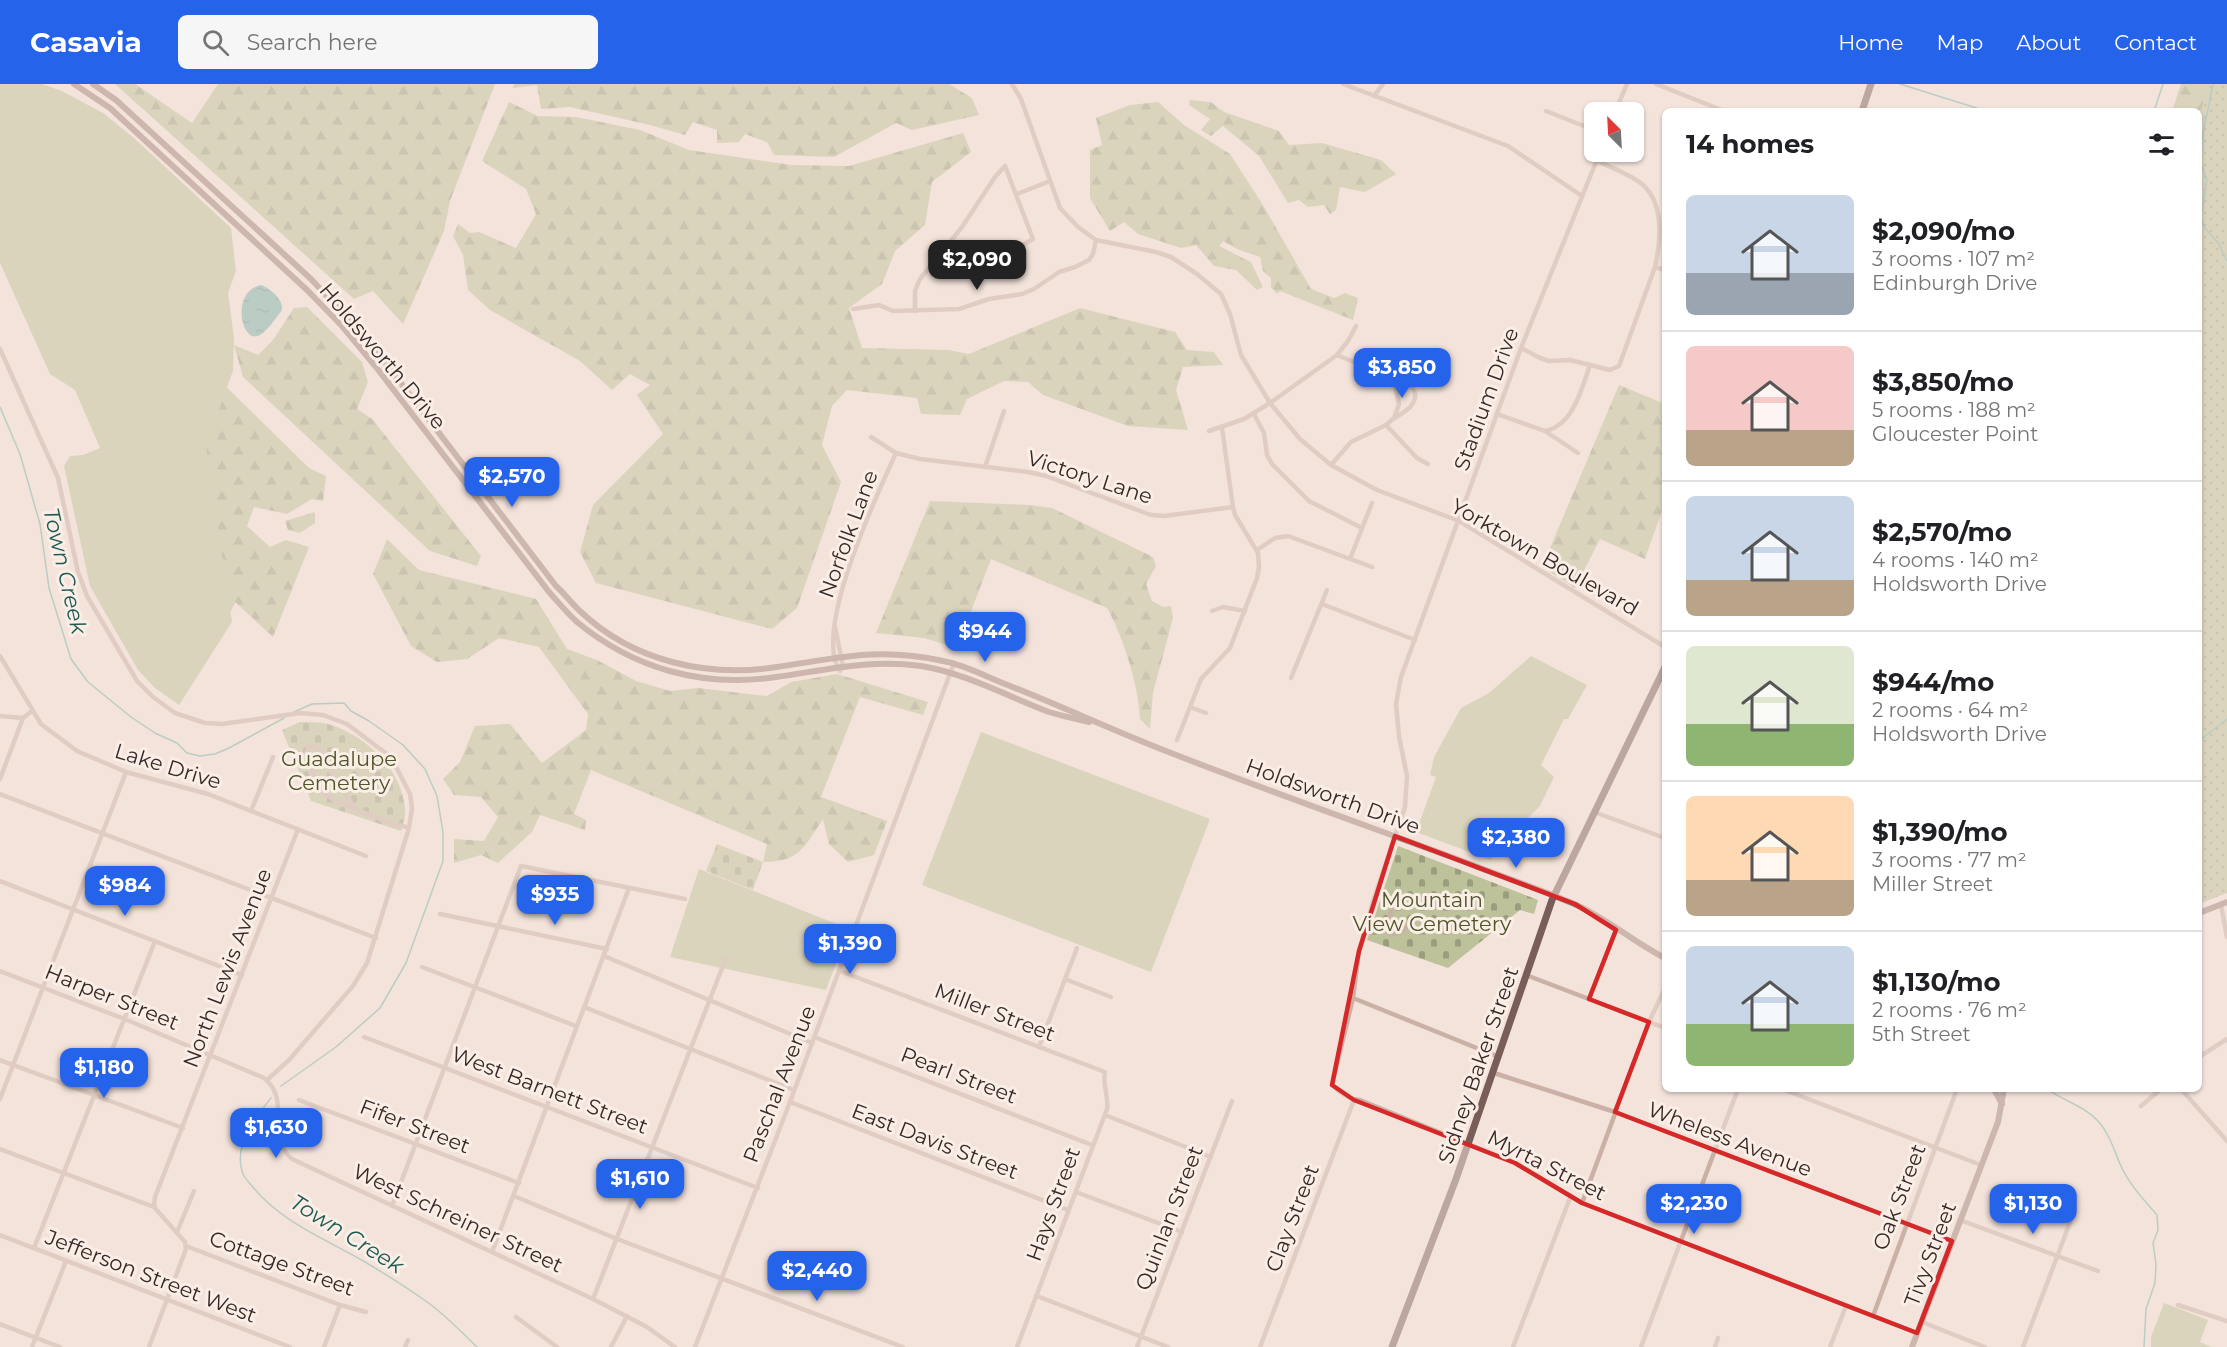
<!DOCTYPE html>
<meta charset="utf-8">
<style>
:root{--surface:#fff;--page:#f6f6f6;--text:#202124;--muted:#757577;--line:#e0e0e0;--accent:#2563eb}
body{margin:0;font-family:Montserrat,sans-serif;background:var(--page);color:var(--text);height:100vh;display:flex;flex-direction:column;font-size:22px;white-space:nowrap}
*{box-sizing:border-box;margin:0}
p{font-size:20px;color:var(--muted)}
.icon{flex:none;width:33px;height:33px;fill:none;stroke:currentColor;stroke-width:2;stroke-linecap:round;stroke-linejoin:round}
.map{position:relative;flex:1;overflow:hidden}
.drawer{position:absolute;left:1662px;top:24px;width:540px;height:984px;display:flex;flex-direction:column;background:var(--surface);border-radius:9px;box-shadow:0 2px 4px #0004}
.drawer>*{flex:none}
.needle{width:39px;rotate:336deg}
.controls{position:absolute;left:1584px;top:18px;display:grid;gap:12px}
.controls a{display:grid;place-items:center;width:60px;height:60px;border-radius:9px;background:var(--surface);box-shadow:0 2px 4px #0004;font-size:30px}
.price{position:absolute;translate:-50% -51px;padding:0 14px;border-radius:12px;background:var(--accent);color:#fff;font-size:20px;line-height:39px;filter:drop-shadow(0 2px 3px #0008)}
.price::after{content:'';position:absolute;left:50%;top:36px;width:18px;height:14px;margin-left:-9px;background:inherit;clip-path:polygon(0 0,100% 0,50% 100%)}
.price.current{background:#222;color:#fff}
ul{padding:0;list-style:none}
li{display:flex;align-items:center;gap:18px;height:150px;padding:0 24px}
li+li{border-top:2px solid var(--line)}
li span{display:grid;place-items:center;flex:none;width:168px;height:120px;border-radius:9px;color:#555}
li>.icon{margin-inline-start:auto}
span .icon{width:72px;height:72px;fill:#fffc;stroke-width:1}
li b{font-size:26px}
h2{display:flex;justify-content:space-between;align-items:center;height:72px;padding:0 24px;font-size:26px}
header{display:flex;align-items:center;gap:36px;box-sizing:border-box;height:84px;padding:0 30px;background:var(--accent);color:#fff}
header strong{font-size:28px}
nav{display:flex;gap:33px;margin-inline-start:auto;font-size:21px}
.search{width:420px;height:54px;background:var(--page);display:flex;align-items:center;gap:15px;box-sizing:border-box;padding:0 21px;border-radius:9px;color:var(--muted);font-size:22px}
.map>svg:first-child{display:block}
.grass{fill:url(#grass-dots)}
.forest{fill:url(#forest-firs)}
.cemetery{fill:url(#cemetery-stones)}
.green{fill:#bdc29a}
.water{fill:url(#water-ripples)}
.lines{fill:none;stroke-linecap:round;stroke-linejoin:round}
.stream{stroke:#79b0a8;stroke-width:1.5}
.street{stroke:#cbb0a6;stroke-width:4.5}
.secondary{stroke:#9f7e78;stroke-width:6}
.primary{stroke:#795d58;stroke-width:7}
.marked{fill:none;stroke:#d62828;stroke-width:4.5;stroke-linejoin:round}
.labels{text-anchor:middle;dominant-baseline:central;stroke-width:6;stroke-linejoin:round;paint-order:stroke}
.street-label{font-size:21px;fill:#372927;stroke:#faeee7}
.park-label{font-size:21px;fill:#4f562a;stroke:#faeee7}
.water-label{font-size:22px;font-style:italic;fill:#1c5a52;stroke:#faeee7}
</style>
<header>
<strong>Casavia</strong>
<div class="search"><svg class="icon" aria-label="search" viewBox="0 0 24 24"><circle cx="10" cy="10" r="6"/><path d="M15 15l6 6"/></svg>Search here</div>
<nav><a>Home</a><a>Map</a><a>About</a><a>Contact</a></nav>
</header>
<div class="map">
<svg width="2227" height="1263" viewBox="0 0 2227 1263">
<defs>
<pattern id="grass-dots" width="8" height="8" patternUnits="userSpaceOnUse" patternTransform="scale(1.5)"><rect width="8" height="8" fill="#bdc29a"/><path d="M2 2h.1M6 6h.1" fill="none" stroke="#9a9e7e" stroke-width="1.8" stroke-linecap="round"/></pattern>
<pattern id="forest-firs" width="22" height="20" patternUnits="userSpaceOnUse" patternTransform="scale(1.5)"><rect width="22" height="20" fill="#bdc29a"/><path d="M5 1l3.5 6h-7zM16 11l3.5 6h-7z" fill="#9a9e7e"/></pattern>
<pattern id="cemetery-stones" width="16" height="16" patternUnits="userSpaceOnUse" patternTransform="scale(1.5)"><rect width="16" height="16" fill="#bdc29a"/><path d="M2 7V4a2 2 0 0 1 4 0v3zM10 15v-3a2 2 0 0 1 4 0v3z" fill="#9a9e7e"/></pattern>
<pattern id="water-ripples" width="26" height="14" patternUnits="userSpaceOnUse" patternTransform="scale(1.5)"><rect width="26" height="14" fill="#79b0a8"/><path d="M2 4q2-2 4 0t4 0M15 11q2-2 4 0t4 0" fill="none" stroke="#648f89"/></pattern>
</defs>
<rect width="100%" height="100%" fill="#f3e3db"/>
<!-- grass -->
<polygon class="grass" points="2193,0 2227,0 2227,809 2199,820 2199,27 2187,27"/>
<!-- forest -->
<g class="forest">
<polygon points="115,0 135,0 192,39 218,0 495,0 450,117 444,147 403,240 373,207 354,215"/>
<polygon points="514,0 949,0 972,14 979,31 912,46 896,39 834,73 774,71 767,58 745,50 739,58 717,59 717,46 693,38 685,51 650,41 570,23 541,25 537,1 513,4"/>
<polygon points="2181,0 2209,0 2199,33 2199,27 2172,27"/>
<polygon points="1190,16 1211,18 1224,28 1279,47 1289,61 1322,59 1381,76 1396,90 1365,108 1340,103 1336,126 1330,130 1324,121 1308,123 1299,116 1288,119 1259,72 1223,42 1211,52 1201,46 1210,35 1189,21"/>
<polygon points="509,18 538,32 576,33 640,46 689,66 792,81 849,82 963,49 971,68 932,98 925,141 895,167 882,200 849,224 862,264 948,266 969,270 1080,224 1175,248 1187,266 1214,268 1223,281 1183,283 1176,306 1188,346 1128,342 1043,311 1028,298 1004,297 967,315 960,331 921,330 917,314 847,306 832,322 822,361 841,398 797,524 772,545 596,499 580,468 593,421 663,350 637,311 650,301 630,290 612,306 580,277 490,226 468,206 463,171 453,152 458,140 470,149 479,148 516,164 536,130 526,105 482,77"/>
<path d="M1158 18 1184 41 1230 70 1263 121 1311 205 1334 214 1345 209 1358 214 1353 236 1280 207 1277 210 1271 203V194L1263 187 1260 173 1237 165 1223 157 1219 162C1231 167 1239 173 1251 178L1263 203 1257 206 1236 186 1214 182 1196 161 1181 164 1138 150 1124 138 1110 147 1090 114V66L1102 61 1096 34 1130 21Z"/>
<polygon points="307,223 362,278 368,298 357,325 372,335 481,472 477,482 430,467 243,293 234,261 258,271 273,256 294,224"/>
<polygon points="211,288 309,384 326,392 323,417 312,415 287,430 254,423 247,442 270,463 286,456 309,463 273,553 235,518 221,551 183,348"/>
<polygon points="1619,301 1665,320 1665,418 1645,475 1600,455 1575,504 1542,483"/>
<path d="M930 417 1030 421 1052 424 1153 473 1156 482 1146 500 1152 517 1163 523 1171 522 1173 534 1153 609 1150 645 1140 635C1139 603 1123 552 1107 524L991 475 957 564 924 554 876 549Z"/>
<polygon points="315,428 315,439 300,449 288,446 285,437"/>
<path d="M387 455 419 486 536 515 567 565 597 576 636 597 670 607 698 604 767 612 791 598 837 590 928 618 923 631 860 613 821 713 887 737 874 771 848 778 829 760 823 735C804 763 800 778 763 778L767 760 591 686 574 730 586 736 585 746 540 731 532 748 498 779 481 771 454 779V755L484 757 498 733 481 713 454 711 443 695 460 678 475 642 510 640 542 679 586 646 588 630 539 563 499 554 467 575 437 578 411 562 373 490Z"/>
</g>
<!-- cemetery -->
<g class="cemetery">
<path d="M300 638C309 638 320 638 328 640 365 651 401 684 405 724 406 732 403 740 401 747L311 717 282 646Z"/>
<polygon points="717,760 763,778 753,806 706,787"/>
<polygon points="1398,762 1538,816 1534,830 1520,826 1448,884 1367,856"/>
</g>
<!-- green -->
<g class="green">
<polygon points="0,0 42,0 62,7 103,29 134,54 231,144 236,187 228,209 234,254 233,287 206,361 232,538 179,621 155,604 138,586 90,502 64,382 70,372 83,371 100,364 75,306 50,290 0,179"/>
<polygon points="1531,572 1587,601 1568,635 1564,635 1541,681 1554,693 1540,722 1496,766 1491,776 1416,748 1436,693 1430,691 1434,673 1461,624 1489,609"/>
<polygon points="981,648 1210,735 1151,888 922,801"/>
<polygon points="699,785 849,845 826,906 670,873"/>
<polygon points="2164,1219 2208,1236 2200,1258 2211,1263 2151,1263 2151,1253"/>
</g>
<!-- water -->
<path class="water" d="M261 201C270 204 284 216 282 226 276 234 268 246 260 251 241 262 230 207 261 201Z"/>
<g class="lines">
<!-- stream -->
<g class="stream">
<polyline points="1900,0 1986,27"/>
<polyline points="2213,0 2203,50 2201,80 2207,95 2201,134 2204,143 2219,160 2227,177"/>
<polyline points="2154,27 2163,0"/>
<polyline points="0,323 20,370 40,440 49,504 71,575 88,598 131,633 155,649 177,659 187,669 200,672 215,670 229,664 284,634"/>
<polyline points="2199,657 2227,635"/>
<polyline points="281,1002 336,963 380,924 406,879 443,777 443,748 437,712 425,685 403,661 369,637 351,627 344,619 312,620 294,628"/>
<path d="M2047 1005C2064 1017 2084 1022 2098 1037 2110 1050 2114 1067 2121 1082 2129 1100 2144 1116 2157 1131L2158 1146 2153 1159 2156 1180 2155 1199 2146 1225 2144 1263"/>
<path d="M271 1014C255 1034 234 1060 242 1087 243 1093 248 1097 252 1102 282 1139 324 1154 365 1178 387 1191 409 1205 430 1220 447 1233 462 1248 477 1263"/>
</g>
<!-- street -->
<g class="street">
<polyline points="1012,0 1021,15 1060,124 1078,143 1096,156 1156,168 1171,173 1197,190 1221,210 1230,230 1241,271 1270,319 1300,355 1331,381 1377,406 1459,437 1665,563"/>
<polyline points="1343,0 1508,62 1582,112"/>
<polyline points="1656,0 1724,27"/>
<polyline points="1374,12 1383,0"/>
<polyline points="1546,27 1594,46"/>
<polyline points="1615,28 1627,0"/>
<path d="M1600 68 1521 264 1401 593 1396 620 1399 652 1407 692 1405 723 1374 814 1359 867 1353 914 1332 1001C1340 1009 1349 1016 1360 1016L1515 1079 1582 1119 1917 1249"/>
<path d="M1596 76C1611 84 1630 90 1642 100 1665 120 1661 156 1655 183L1665 186"/>
<polyline points="1017,110 1050,97"/>
<polyline points="853,225 879,221 893,227 959,225 989,215 1022,210 1034,205 1059,188 1075,183 1089,176 1093,170 1096,156"/>
<path d="M915 227V207L920 195 962 143 995 93 1005 82 1033 155C1011 169 960 188 935 178"/>
<polyline points="1521,264 1540,274 1549,277 1570,276 1610,286 1619,282 1655,183"/>
<polyline points="0,265 58,394 78,488 87,512 137,597 153,613 175,629 205,639 222,640 300,629 323,631 347,640 391,673 410,710 412,724 409,744 367,879 353,902 289,976 267,996"/>
<path d="M1391 295C1406 295 1423 306 1411 322 1407 327 1400 330 1395 334"/>
<polyline points="1254,330 1264,349 1267,371 1272,380 1309,417 1362,444"/>
<path d="M1497 330 1545 347C1573 342 1582 304 1590 281"/>
<polyline points="1386,341 1417,374 1428,380"/>
<polyline points="1209,347 1244,335 1270,319 1337,271 1348,257 1356,242"/>
<polyline points="1545,347 1578,369"/>
<polyline points="871,353 896,369 920,375 1028,388 1046,392 1151,431 1164,432 1233,423"/>
<polyline points="1331,381 1351,358 1386,341 1394,334 1399,320 1395,301 1386,291 1337,271"/>
<polyline points="985,383 1004,327"/>
<polyline points="1257,466 1275,454 1288,452 1372,483"/>
<polyline points="1350,475 1372,419"/>
<polyline points="1322,520 1415,556"/>
<polyline points="1212,527 1223,523 1245,527"/>
<path d="M835 543 843 582 840 587C812 548 877 411 896 369"/>
<polyline points="0,572 41,640 77,667 126,688 208,710 366,772"/>
<polyline points="1291,594 1327,506"/>
<polyline points="1190,623 1206,629"/>
<polyline points="0,632 23,634"/>
<polyline points="1177,656 1201,595 1230,564 1257,494 1259,483 1258,469 1235,431 1233,423 1222,344"/>
<polyline points="0,695 23,634 32,627"/>
<polyline points="0,710 376,854"/>
<path d="M355 724 333 693 320 666 314 662 309 663 306 670C311 681 315 699 323 708 336 721 389 738 409 744"/>
<polyline points="251,727 273,673"/>
<polyline points="1594,728 1665,754"/>
<polyline points="0,797 242,891"/>
<polyline points="2221,821 2227,853"/>
<polyline points="1392,825 1386,844 1390,850 1397,850 1414,838"/>
<polyline points="440,830 607,865"/>
<polyline points="604,872 812,959"/>
<polyline points="422,883 576,942"/>
<path d="M0 887 127 936 264 994C292 1016 265 1052 292 1075L593 1215 647 1243 675 1263"/>
<path d="M840 887 1105 988C1102 1001 1109 1012 1107 1025L1017 1263"/>
<polyline points="1526,891 1665,944"/>
<polyline points="1065,895 1111,913"/>
<polyline points="1353,914 1499,973"/>
<polyline points="1589,915 1616,846"/>
<polyline points="584,923 794,1006"/>
<polyline points="364,953 758,1104"/>
<polyline points="814,953 1092,1061"/>
<polyline points="1039,963 1077,864"/>
<polyline points="2199,973 2227,955"/>
<polyline points="0,976 183,1044"/>
<polyline points="1494,989 1615,1028 1952,1157"/>
<polyline points="1782,1005 1981,1081"/>
<polyline points="2181,1005 2227,1057"/>
<polyline points="0,1015 126,688"/>
<polyline points="299,1016 519,1099"/>
<polyline points="790,1018 1068,1126"/>
<polyline points="2141,1022 2161,1005"/>
<polyline points="1105,1031 1211,1073"/>
<polyline points="0,1065 154,1123"/>
<polyline points="1076,1108 1182,1148"/>
<polyline points="514,1112 617,1155 903,1263"/>
<polyline points="1582,1119 1649,938 1665,904"/>
<polyline points="392,1122 521,782 685,815"/>
<polyline points="1960,1136 2098,1187"/>
<polyline points="177,1148 194,1107"/>
<polyline points="0,1151 290,1263"/>
<polyline points="186,1162 340,1221 366,1228"/>
<polyline points="34,1164 155,857"/>
<polyline points="492,1168 629,804"/>
<polyline points="1037,1212 1168,1263"/>
<polyline points="593,1215 726,874"/>
<polyline points="2178,1221 2227,1237"/>
<polyline points="1873,1232 1957,1005"/>
<polyline points="516,1233 557,1263"/>
<polyline points="1922,1238 1985,1263"/>
<polyline points="0,1240 60,1263"/>
<polyline points="32,1263 66,1177"/>
<polyline points="149,1263 186,1165 185,1158 154,1123 155,1113 298,745"/>
<polyline points="324,1263 340,1221"/>
<polyline points="405,1263 408,1256"/>
<polyline points="611,1263 627,1232"/>
<polyline points="695,1263 790,1018 954,579"/>
<polyline points="1137,1263 1232,1017"/>
<polyline points="1260,1263 1354,1016"/>
<polyline points="1513,1263 1570,1114"/>
<polyline points="1641,1263 1738,1005"/>
<polyline points="1715,1263 1718,1254"/>
<polyline points="1830,1263 1846,1222"/>
<polyline points="2023,1263 2072,1133"/>
</g>
<!-- secondary -->
<g class="secondary">
<path d="M74 0 110 24 307 206 342 242 376 283 549 508C558 518 567 529 577 538 634 585 703 604 776 593 827 586 869 575 921 582 965 589 1007 612 1049 628 1062 632 1076 635 1089 638"/>
<path d="M93 0 116 16 311 195 349 236 384 277 556 502C565 510 572 520 581 528 633 577 707 594 777 583 839 574 879 563 943 577 965 581 985 592 1005 600 1059 621 1112 646 1166 667 1265 706 1365 741 1465 778 1500 792 1537 804 1572 819 1604 832 1633 858 1665 874"/>
<polyline points="2199,829 2227,818"/>
<polyline points="1994,1005 2002,1020"/>
<polyline points="1912,1263 1998,1038 2004,1005"/>
</g>
<!-- primary -->
<g class="primary">
<polyline points="1862,27 1871,0"/>
<polyline points="1392,1263 1456,1095 1552,816 1665,583"/>
</g>
</g>
<!-- marked area -->
<path d="M0 0H2227V1263H0ZM1395 752 1575 820 1616 846 1589 915 1649 938 1615 1028 1952 1157 1917 1249 1582 1119 1515 1079 1354 1016 1332 1001 1359 867Z" fill="#f3e3db" fill-opacity=".55" fill-rule="evenodd"/>
<path class="marked" d="M1395 752 1575 820 1616 846 1589 915 1649 938 1615 1028 1952 1157 1917 1249 1582 1119 1515 1079 1354 1016 1332 1001 1359 867Z"/>
<g class="labels">
<!-- street labels -->
<g class="street-label">
<text transform="translate(383 272) rotate(50)">Holdsworth Drive</text>
<text transform="translate(1486 315) rotate(-70)">Stadium Drive</text>
<text transform="translate(1090 393) rotate(18)">Victory Lane</text>
<text transform="translate(848 450) rotate(-70)">Norfolk Lane</text>
<text transform="translate(1545 473) rotate(30)">Yorktown Boulevard</text>
<text transform="translate(168 682) rotate(17)">Lake Drive</text>
<text transform="translate(1333 712) rotate(20)">Holdsworth Drive</text>
<text transform="translate(227 884) rotate(-69)">North Lewis Avenue</text>
<text transform="translate(112 913) rotate(22)">Harper Street</text>
<text transform="translate(995 928) rotate(21)">Miller Street</text>
<text transform="translate(1478 981) rotate(-71)">Sidney Baker Street</text>
<text transform="translate(959 991) rotate(21)">Pearl Street</text>
<text transform="translate(779 1000) rotate(-69)">Paschal Avenue</text>
<text transform="translate(550 1006) rotate(21)">West Barnett Street</text>
<text transform="translate(415 1042) rotate(21)">Fifer Street</text>
<text transform="translate(1730 1055) rotate(21)">Wheless Avenue</text>
<text transform="translate(935 1057) rotate(21)">East Davis Street</text>
<text transform="translate(1547 1081) rotate(27)">Myrta Street</text>
<text transform="translate(1899 1113) rotate(-69)">Oak Street</text>
<text transform="translate(1053 1120) rotate(-70)">Hays Street</text>
<text transform="translate(458 1134) rotate(25)">West Schreiner Street</text>
<text transform="translate(1169 1134) rotate(-69)">Quinlan Street</text>
<text transform="translate(1292 1134) rotate(-69)">Clay Street</text>
<text transform="translate(1930 1170) rotate(-69)">Tivy Street</text>
<text transform="translate(282 1179) rotate(20)">Cottage Street</text>
<text transform="translate(151 1192) rotate(21)">Jefferson Street West</text>
</g>
<!-- park labels -->
<g class="park-label">
<text x="339" y="674">Guadalupe<tspan x="339" dy="24">Cemetery</tspan></text>
<text x="1432" y="815">Mountain<tspan x="1432" dy="24">View Cemetery</tspan></text>
</g>
<!-- water labels -->
<g class="water-label">
<text transform="translate(65 487) rotate(77)">Town Creek</text>
<text transform="translate(347 1150) rotate(32)">Town Creek</text>
</g>
</g>
</svg>
<div class="controls">
<a><svg class="needle" viewBox="-14 -14 28 28"><path d="M0-13l5 13h-10z" fill="#e53935"/><path d="M0 13l5-13h-10z" fill="#757577"/></svg></a>
</div>
<b class="price current" style="left:977px;top:207px">$2,090</b>
<b class="price" style="left:1402px;top:315px">$3,850</b>
<b class="price" style="left:512px;top:424px">$2,570</b>
<b class="price" style="left:985px;top:579px">$944</b>
<b class="price" style="left:1516px;top:785px">$2,380</b>
<b class="price" style="left:125px;top:833px">$984</b>
<b class="price" style="left:555px;top:842px">$935</b>
<b class="price" style="left:850px;top:891px">$1,390</b>
<b class="price" style="left:104px;top:1015px">$1,180</b>
<b class="price" style="left:276px;top:1075px">$1,630</b>
<b class="price" style="left:640px;top:1126px">$1,610</b>
<b class="price" style="left:1694px;top:1151px">$2,230</b>
<b class="price" style="left:2033px;top:1151px">$1,130</b>
<b class="price" style="left:817px;top:1218px">$2,440</b>
<section class="drawer">
<h2>14 homes<svg class="icon" aria-label="filters" viewBox="0 0 24 24"><path d="M4 7h16M4 17h16"/><circle cx="9" cy="7" r="2"/><circle cx="15" cy="17" r="2"/></svg></h2>
<ul>
<li><span style="background:linear-gradient(#c9d6e8 65%,#9aa5b1 0)"><svg class="icon" aria-label="home" viewBox="0 0 24 24"><path d="M3 11l9-7 9 7M6 9v11h12V9"/></svg></span><div><b>$2,090/mo</b><p>3 rooms · 107 m²</p><p>Edinburgh Drive</p></div></li>
<li><span style="background:linear-gradient(#f6c9c9 70%,#b9a48a 0)"><svg class="icon" aria-label="home" viewBox="0 0 24 24"><path d="M3 11l9-7 9 7M6 9v11h12V9"/></svg></span><div><b>$3,850/mo</b><p>5 rooms · 188 m²</p><p>Gloucester Point</p></div></li>
<li><span style="background:linear-gradient(#c9d6e8 70%,#b9a48a 0)"><svg class="icon" aria-label="home" viewBox="0 0 24 24"><path d="M3 11l9-7 9 7M6 9v11h12V9"/></svg></span><div><b>$2,570/mo</b><p>4 rooms · 140 m²</p><p>Holdsworth Drive</p></div></li>
<li><span style="background:linear-gradient(#dfe7d0 65%,#8fb573 0)"><svg class="icon" aria-label="home" viewBox="0 0 24 24"><path d="M3 11l9-7 9 7M6 9v11h12V9"/></svg></span><div><b>$944/mo</b><p>2 rooms · 64 m²</p><p>Holdsworth Drive</p></div></li>
<li><span style="background:linear-gradient(#ffd9b3 70%,#b9a48a 0)"><svg class="icon" aria-label="home" viewBox="0 0 24 24"><path d="M3 11l9-7 9 7M6 9v11h12V9"/></svg></span><div><b>$1,390/mo</b><p>3 rooms · 77 m²</p><p>Miller Street</p></div></li>
<li><span style="background:linear-gradient(#c9d6e8 65%,#8fb573 0)"><svg class="icon" aria-label="home" viewBox="0 0 24 24"><path d="M3 11l9-7 9 7M6 9v11h12V9"/></svg></span><div><b>$1,130/mo</b><p>2 rooms · 76 m²</p><p>5th Street</p></div></li>
</ul>
</section>
</div>
